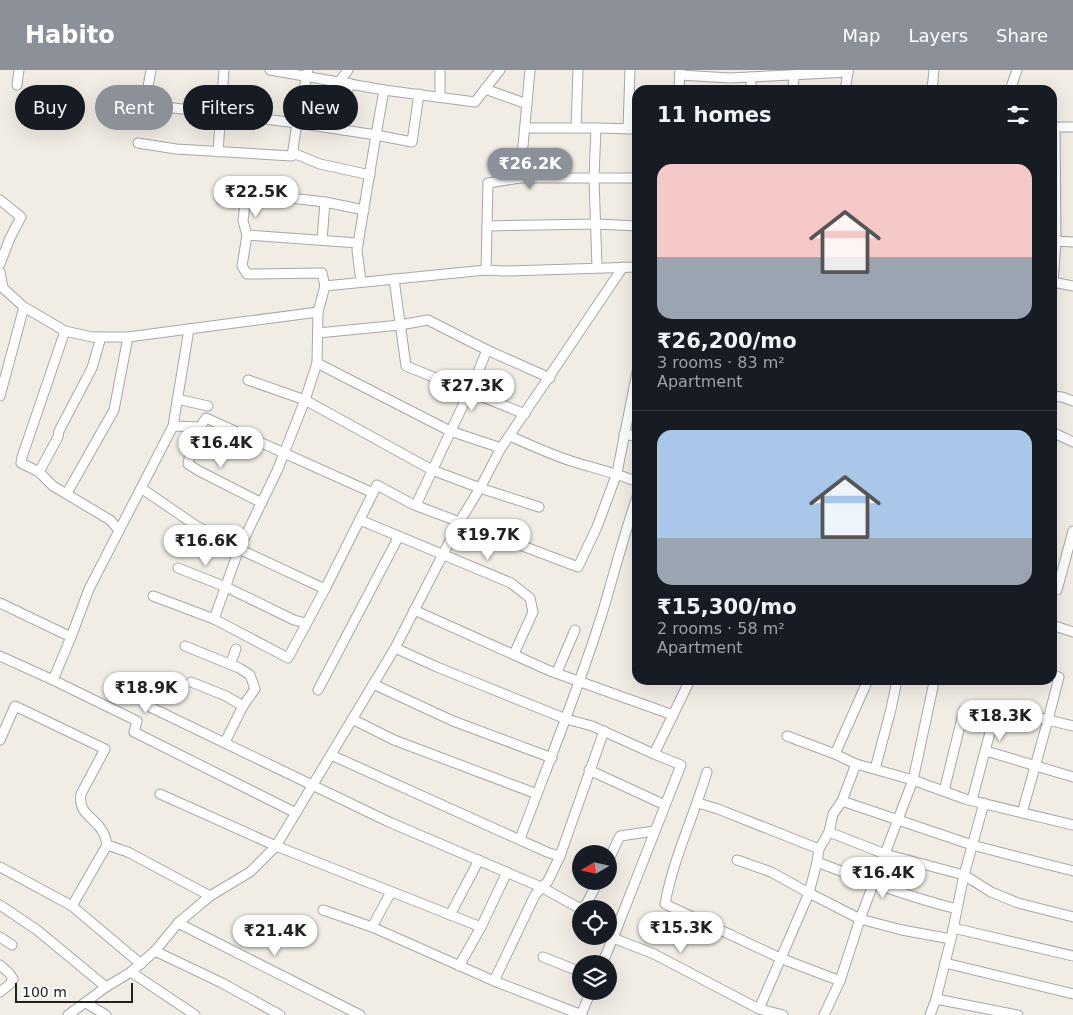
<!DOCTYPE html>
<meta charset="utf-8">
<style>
:root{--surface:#171b24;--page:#20242c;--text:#f1f3f6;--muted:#9ea1a6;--line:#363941;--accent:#8c9099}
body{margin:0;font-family:"DejaVu Sans",sans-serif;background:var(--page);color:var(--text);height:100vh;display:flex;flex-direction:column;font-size:19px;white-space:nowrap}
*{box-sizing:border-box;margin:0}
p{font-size:16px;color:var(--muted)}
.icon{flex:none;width:28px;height:28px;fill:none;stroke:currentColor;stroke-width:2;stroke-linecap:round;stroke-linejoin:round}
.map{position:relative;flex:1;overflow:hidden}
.drawer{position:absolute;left:632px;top:15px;width:425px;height:600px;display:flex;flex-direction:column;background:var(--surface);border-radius:15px;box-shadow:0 5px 20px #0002}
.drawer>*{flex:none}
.guide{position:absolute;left:15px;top:15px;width:475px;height:45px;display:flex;gap:10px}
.needle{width:32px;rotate:261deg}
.controls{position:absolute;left:572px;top:775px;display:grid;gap:10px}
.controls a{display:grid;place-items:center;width:45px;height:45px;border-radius:50%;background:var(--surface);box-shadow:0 5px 20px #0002;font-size:25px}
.scale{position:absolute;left:15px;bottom:12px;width:118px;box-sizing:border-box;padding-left:5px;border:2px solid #202020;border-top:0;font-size:14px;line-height:18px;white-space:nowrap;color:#202020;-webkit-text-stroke:4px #fff;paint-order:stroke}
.price{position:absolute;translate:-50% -42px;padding:0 11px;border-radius:18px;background:#fff;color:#222;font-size:16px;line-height:32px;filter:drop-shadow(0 1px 2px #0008)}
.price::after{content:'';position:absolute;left:50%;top:30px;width:15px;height:11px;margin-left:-8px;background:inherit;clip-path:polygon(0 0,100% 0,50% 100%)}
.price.selected{background:var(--accent);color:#fff}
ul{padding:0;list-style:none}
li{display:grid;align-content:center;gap:10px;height:265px;padding:0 25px}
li+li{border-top:1px solid var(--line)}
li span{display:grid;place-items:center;height:155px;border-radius:15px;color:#555}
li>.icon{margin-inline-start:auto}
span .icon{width:90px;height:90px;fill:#fffc;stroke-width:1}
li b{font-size:21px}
h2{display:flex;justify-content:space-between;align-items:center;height:60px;padding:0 25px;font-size:21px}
.chip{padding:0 18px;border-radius:22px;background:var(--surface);box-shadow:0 5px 20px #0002;font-size:18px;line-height:45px}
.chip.selected{background:var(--accent);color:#fff}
header{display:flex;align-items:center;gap:30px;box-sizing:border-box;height:70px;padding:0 25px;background:var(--accent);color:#fff}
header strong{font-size:24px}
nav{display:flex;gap:28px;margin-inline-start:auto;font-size:18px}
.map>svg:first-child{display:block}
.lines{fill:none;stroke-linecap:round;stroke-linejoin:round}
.minor-casing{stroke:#a7a7a7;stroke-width:11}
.minor{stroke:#fff;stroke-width:9}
</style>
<header>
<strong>Habito</strong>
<nav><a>Map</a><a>Layers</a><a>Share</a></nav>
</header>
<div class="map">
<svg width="1073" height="945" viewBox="0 0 1073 945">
<rect width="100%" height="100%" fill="#f1ede5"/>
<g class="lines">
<defs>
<g id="minor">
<polyline points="151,0 146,28 149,35 297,53 308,0"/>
<polyline points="270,0 384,20 475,32 500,0"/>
<polyline points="440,0 440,27"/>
<polyline points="680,5 730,8 848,2 848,0"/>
<polyline points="339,12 348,0"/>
<polyline points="17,15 19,0"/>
<polyline points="485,19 527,34"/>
<polyline points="679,20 680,0"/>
<polyline points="751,20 751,7"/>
<polyline points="793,20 794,5"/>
<polyline points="845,20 848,2"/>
<polyline points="932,20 934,0"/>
<polyline points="1010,20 1017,0"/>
<polyline points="1073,57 1055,57 1056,171 1053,212 1073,216"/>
<polyline points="525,58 596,58 594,108 597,197"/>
<polyline points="576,58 578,0"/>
<polyline points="596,58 638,59"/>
<polyline points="628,59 630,0"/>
<polyline points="342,60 349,13"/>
<polyline points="138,73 176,79 292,86 297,53 376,65 384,20"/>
<polyline points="218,82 224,0"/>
<polyline points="293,83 320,94 370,105"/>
<polyline points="520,108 530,0"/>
<polyline points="0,130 21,147 10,168 0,194"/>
<polyline points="221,130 240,131 245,133 281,127 325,132 364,140"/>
<polyline points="245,133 243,151 247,165 242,196 247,204 322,203 325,216"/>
<polyline points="487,156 596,154 638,156"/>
<polyline points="247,165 358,173"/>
<polyline points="322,170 325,132"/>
<polyline points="1053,171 1073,172"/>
<polyline points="486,200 488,113 520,108 638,108"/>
<polyline points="0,202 3,218 24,237 65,261 92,267 128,267 318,242 325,216 486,200 504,201 638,197"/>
<polyline points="394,209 406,296 525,344"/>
<polyline points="361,212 357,180 376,65 412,72 419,24"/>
<polyline points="318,242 317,293 450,361 501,378"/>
<polyline points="65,261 22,387 21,393 39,402 53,416 110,450 119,460"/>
<polyline points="318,263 400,255 428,250 487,280"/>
<polyline points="317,293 305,330 277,401 239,479 325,519 377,415 412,434 578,497 597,457 617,403 638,297"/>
<polyline points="248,310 305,330 432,400 480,418 539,437"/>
<polyline points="0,326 24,237"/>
<polyline points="1052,326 1062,327 1073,331"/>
<polyline points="177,329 208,336"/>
<polyline points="173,356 200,357 206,348 373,423"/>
<polyline points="200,357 190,383 188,394 199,401 262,433"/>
<polyline points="1052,362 1073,372"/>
<polyline points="624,364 638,367"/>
<path d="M510 366C530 375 550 384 571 391 593 398 616 403 638 412"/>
<polyline points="39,402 58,367 59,361 92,298 101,267"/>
<polyline points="141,418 195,455 239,479 214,549"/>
<polyline points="67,423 114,340 128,267"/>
<polyline points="416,435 473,314 487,280 550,308"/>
<polyline points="360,450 511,513 530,528 533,542 514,584"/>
<polyline points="178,498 226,517 294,550 306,553"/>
<polyline points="1057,520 1073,461"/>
<polyline points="153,526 214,549 288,588 325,519"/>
<polyline points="0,533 71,567"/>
<polyline points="414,540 550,601 673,645"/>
<polyline points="1052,555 1073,562"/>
<polyline points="185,576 239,598 250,605 255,619 243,636 225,672"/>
<polyline points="395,578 437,597 566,649 592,656 654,684"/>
<polyline points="0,586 53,610 71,567 89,519 173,356 189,259"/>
<polyline points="230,594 236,579"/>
<polyline points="557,602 575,560"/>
<polyline points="53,610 137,651 134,662 296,743"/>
<polyline points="191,612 226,626 243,636"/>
<polyline points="373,614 453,651 552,688"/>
<polyline points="318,620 399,466"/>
<polyline points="150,637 389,752 541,817 581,839"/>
<polyline points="352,649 394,670 537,724"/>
<polyline points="787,666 835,684 856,694 913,710 933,617"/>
<path d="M0 670 15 636 105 679 81 724C78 743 92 746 101 759 105 764 106 769 107 775"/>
<polyline points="986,681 1073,707"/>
<polyline points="835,684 868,610"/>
<polyline points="331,685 549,783 560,786"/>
<polyline points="875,699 891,639 897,610"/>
<polyline points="589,700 665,735"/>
<path d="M707 702C694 746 673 789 665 834L780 888 840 911"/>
<polyline points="944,721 964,640"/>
<polyline points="160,724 276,776 481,857"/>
<polyline points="972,730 997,636 1048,650 1059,607 1052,605"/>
<polyline points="842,731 972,775 1073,801"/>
<polyline points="698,733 718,739 819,779"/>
<polyline points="1022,743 1048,650 1073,656"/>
<polyline points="829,762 885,784 964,805 991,822 1018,833 1073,847"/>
<path d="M520 769C548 694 578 621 602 544 614 504 624 464 638 424"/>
<polyline points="609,789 620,766 655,761"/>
<polyline points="737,790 771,802 809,823 817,792 819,779 829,762 833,744 842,731 856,694"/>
<path d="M817 792C864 810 909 827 957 839"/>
<polyline points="0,797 72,836 141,894"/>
<polyline points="0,835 37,860 106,917"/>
<polyline points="72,836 107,775 128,782 210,826"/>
<polyline points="581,839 587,833 598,811"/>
<polyline points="323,840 372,857 391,822"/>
<polyline points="581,841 581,851"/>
<polyline points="450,845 479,790"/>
<polyline points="178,853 360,945"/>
<polyline points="372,857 494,911 582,945"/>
<polyline points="953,858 1073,886"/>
<polyline points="609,866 613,868 681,695 654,684 690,610"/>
<polyline points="0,867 12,875"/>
<polyline points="155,881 222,913 280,945"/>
<polyline points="543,887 581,902"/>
<polyline points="945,893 1073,924"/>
<polyline points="602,894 613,868 654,884 759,939 783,945"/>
<polyline points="0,895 9,903 13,909 10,914 0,922"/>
<polyline points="459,896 481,857 507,802"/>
<polyline points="131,902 195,945"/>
<polyline points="494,911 535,825 548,811 560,786 604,661"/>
<polyline points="936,929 951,869 964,805 984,733"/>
<polyline points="86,933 106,945"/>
<polyline points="759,939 809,823 860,849 913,710 965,729 1073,755"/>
<polyline points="68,945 106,917 131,902 155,881 178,853 210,826 250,802 276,776 395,578 460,451 480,418 501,378 623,197"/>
<polyline points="581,945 591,921"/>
<polyline points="824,945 840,911 860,849 902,860 951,869"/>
<polyline points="930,945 936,929 1018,945"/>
</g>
</defs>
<!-- minor casing -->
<use href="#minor" class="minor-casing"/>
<!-- minor -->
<use href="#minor" class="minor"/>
</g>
</svg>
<div class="controls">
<a><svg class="needle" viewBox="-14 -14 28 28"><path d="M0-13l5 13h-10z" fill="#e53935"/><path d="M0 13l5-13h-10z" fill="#9ea1a6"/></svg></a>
<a><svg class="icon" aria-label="locate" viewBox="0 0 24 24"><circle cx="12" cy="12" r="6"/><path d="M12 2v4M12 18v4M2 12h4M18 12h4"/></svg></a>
<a><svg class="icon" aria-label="layers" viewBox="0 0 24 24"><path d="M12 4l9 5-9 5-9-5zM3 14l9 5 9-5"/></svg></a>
</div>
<div class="scale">100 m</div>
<b class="price selected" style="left:530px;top:120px">₹26.2K</b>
<b class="price" style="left:256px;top:148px">₹22.5K</b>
<b class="price" style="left:472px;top:342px">₹27.3K</b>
<b class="price" style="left:221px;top:399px">₹16.4K</b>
<b class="price" style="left:488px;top:491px">₹19.7K</b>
<b class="price" style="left:206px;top:497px">₹16.6K</b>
<b class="price" style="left:146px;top:644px">₹18.9K</b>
<b class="price" style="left:1000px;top:672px">₹18.3K</b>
<b class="price" style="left:883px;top:829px">₹16.4K</b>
<b class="price" style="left:681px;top:884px">₹15.3K</b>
<b class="price" style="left:275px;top:887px">₹21.4K</b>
<div class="guide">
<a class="chip">Buy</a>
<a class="chip selected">Rent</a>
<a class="chip">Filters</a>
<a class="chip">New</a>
</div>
<section class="drawer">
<h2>11 homes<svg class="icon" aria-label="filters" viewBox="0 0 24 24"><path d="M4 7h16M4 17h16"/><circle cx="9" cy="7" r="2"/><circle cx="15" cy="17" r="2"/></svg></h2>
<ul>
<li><span style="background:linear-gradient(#f6c9c9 60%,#9aa5b1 0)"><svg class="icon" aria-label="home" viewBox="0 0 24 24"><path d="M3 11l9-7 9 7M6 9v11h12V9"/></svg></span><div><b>₹26,200/mo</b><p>3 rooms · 83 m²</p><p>Apartment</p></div></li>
<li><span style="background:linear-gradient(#a9c7e8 70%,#9aa5b1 0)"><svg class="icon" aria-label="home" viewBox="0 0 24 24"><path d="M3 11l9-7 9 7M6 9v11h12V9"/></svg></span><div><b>₹15,300/mo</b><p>2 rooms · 58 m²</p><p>Apartment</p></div></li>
</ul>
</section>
</div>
